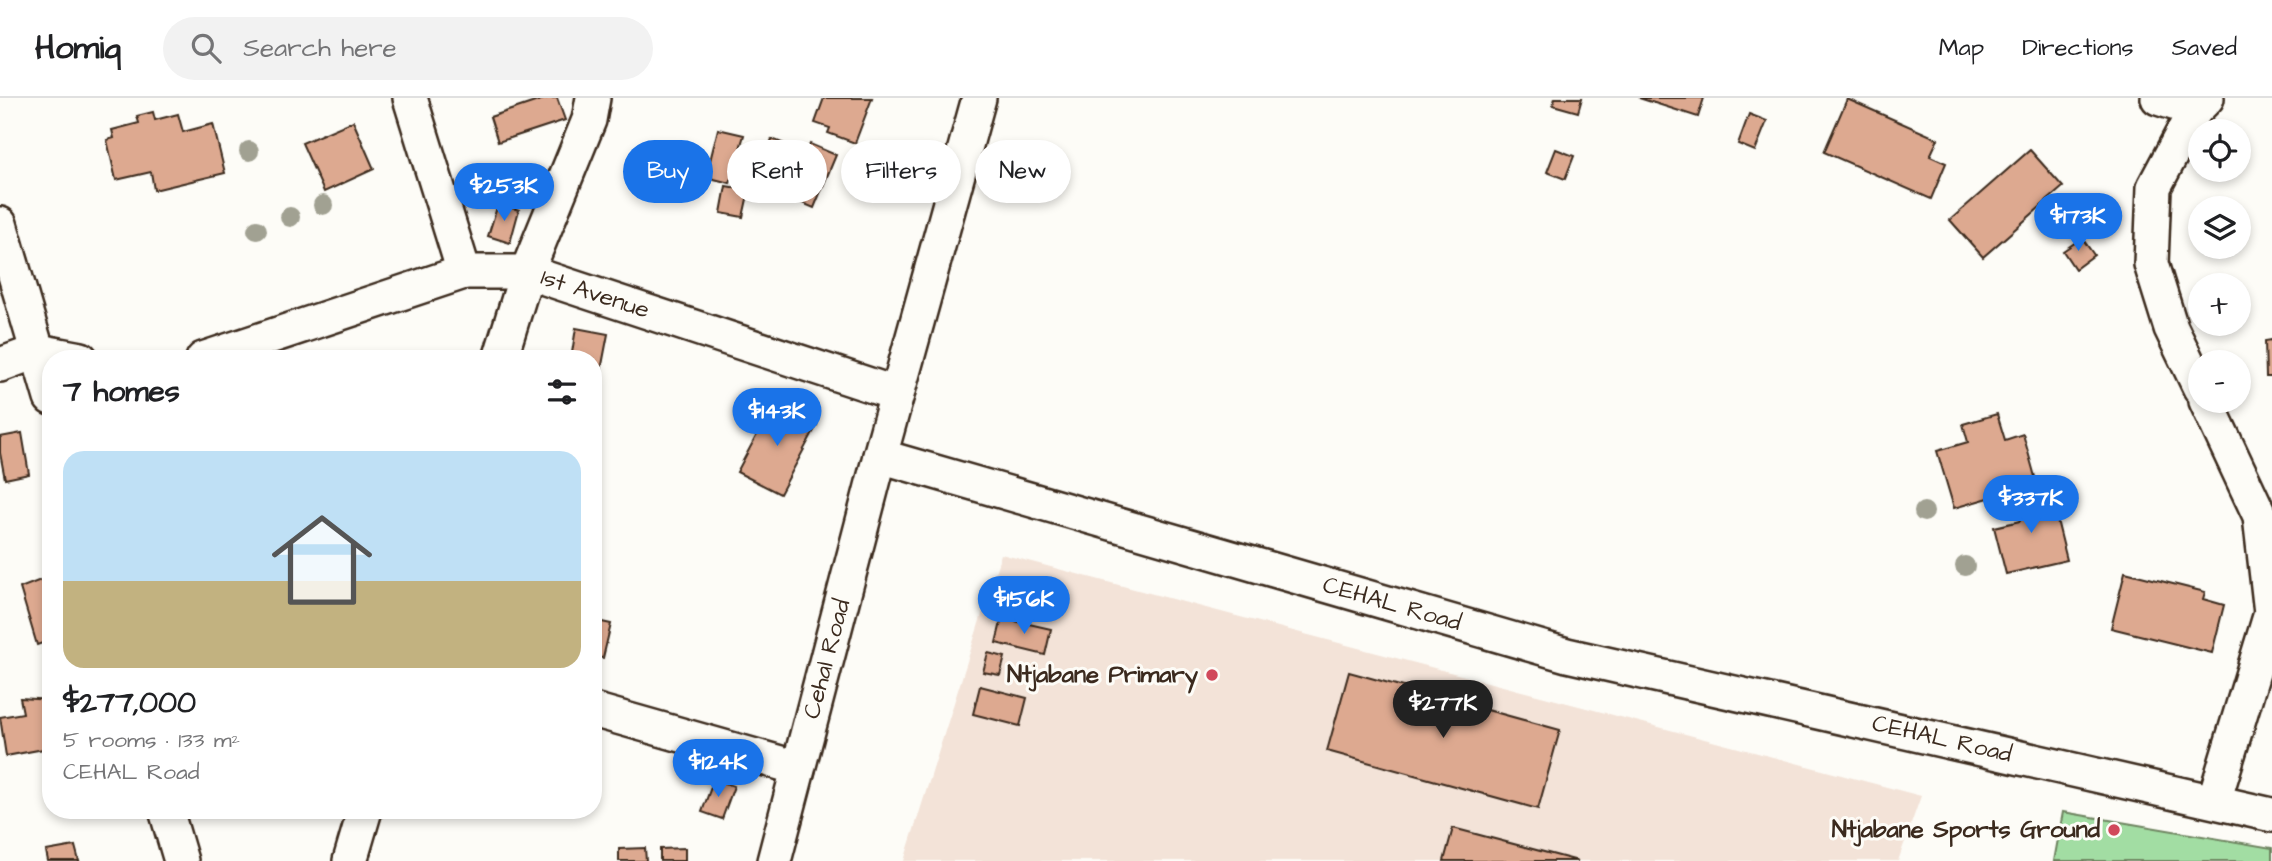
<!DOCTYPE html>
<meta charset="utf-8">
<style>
:root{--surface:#fff;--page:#f2f2f2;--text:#202124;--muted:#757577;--line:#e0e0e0;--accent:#1a73e8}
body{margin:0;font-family:"Architects Daughter",sans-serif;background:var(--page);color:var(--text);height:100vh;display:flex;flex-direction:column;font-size:26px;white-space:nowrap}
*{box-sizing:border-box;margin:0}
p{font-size:23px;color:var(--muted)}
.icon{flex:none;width:38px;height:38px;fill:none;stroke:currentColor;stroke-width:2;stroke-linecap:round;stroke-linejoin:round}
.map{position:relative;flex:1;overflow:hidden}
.sheet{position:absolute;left:42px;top:252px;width:560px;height:469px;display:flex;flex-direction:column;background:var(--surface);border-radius:28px;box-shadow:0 4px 10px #0003}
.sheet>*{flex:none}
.hud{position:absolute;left:623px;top:42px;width:665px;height:63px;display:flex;gap:14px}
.controls{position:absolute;left:2188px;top:21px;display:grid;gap:14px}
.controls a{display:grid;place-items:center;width:63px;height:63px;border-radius:50%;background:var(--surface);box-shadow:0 4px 10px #0003;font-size:35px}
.price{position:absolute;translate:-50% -60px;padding:0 16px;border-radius:24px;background:var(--accent);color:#fff;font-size:23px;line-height:46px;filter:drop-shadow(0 2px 4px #0008)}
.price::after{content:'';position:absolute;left:50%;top:42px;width:21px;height:16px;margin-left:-10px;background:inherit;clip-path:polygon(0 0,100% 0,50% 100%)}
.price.on{background:#222;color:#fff}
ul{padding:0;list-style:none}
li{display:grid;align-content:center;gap:14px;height:371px;padding:0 21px}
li+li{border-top:2px solid var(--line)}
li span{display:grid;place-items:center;height:217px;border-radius:21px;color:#555}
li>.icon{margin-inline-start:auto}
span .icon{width:126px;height:126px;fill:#fffc;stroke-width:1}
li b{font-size:30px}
h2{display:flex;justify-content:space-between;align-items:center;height:84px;padding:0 21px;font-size:30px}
.pill{padding:0 24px;border-radius:32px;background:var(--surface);box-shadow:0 4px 10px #0003;font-size:24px;line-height:63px}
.pill.on{background:var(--accent);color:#fff}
header{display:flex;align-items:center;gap:42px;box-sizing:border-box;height:98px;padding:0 35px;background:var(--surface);border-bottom:2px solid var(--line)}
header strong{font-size:33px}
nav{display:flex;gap:38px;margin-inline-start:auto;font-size:24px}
.search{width:490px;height:63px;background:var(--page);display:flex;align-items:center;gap:18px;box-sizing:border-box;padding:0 24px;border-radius:38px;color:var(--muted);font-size:26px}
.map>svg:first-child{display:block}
.built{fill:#f3e3d8}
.green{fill:#a2dda3;stroke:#6e8460;stroke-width:2}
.building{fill:#dda990;stroke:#3b2a1e;stroke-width:2}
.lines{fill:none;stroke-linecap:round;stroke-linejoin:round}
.minor-casing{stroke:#3b2a1e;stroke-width:38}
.minor{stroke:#fdfcf7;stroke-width:33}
.tree{fill:#a1a192}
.poi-dot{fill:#d1495b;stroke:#fdfcf7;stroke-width:2.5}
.labels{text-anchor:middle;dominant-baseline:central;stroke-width:6;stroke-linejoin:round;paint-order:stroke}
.street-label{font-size:24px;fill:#3b2a1e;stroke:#fdfcf7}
.poi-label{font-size:24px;font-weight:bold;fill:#3b2a1e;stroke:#fdfcf7;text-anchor:end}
</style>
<header>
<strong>Homiq</strong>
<div class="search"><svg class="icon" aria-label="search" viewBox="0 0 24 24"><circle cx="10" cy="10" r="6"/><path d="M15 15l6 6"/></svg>Search here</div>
<nav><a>Map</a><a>Directions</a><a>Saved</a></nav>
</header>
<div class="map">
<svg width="2272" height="763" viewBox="0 0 2272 763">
<rect width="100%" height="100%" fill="#fdfcf7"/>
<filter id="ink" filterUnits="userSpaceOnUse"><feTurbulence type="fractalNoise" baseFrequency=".0143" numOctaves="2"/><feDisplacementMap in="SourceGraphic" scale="14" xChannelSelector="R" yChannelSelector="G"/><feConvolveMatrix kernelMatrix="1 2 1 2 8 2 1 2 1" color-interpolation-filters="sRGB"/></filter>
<g filter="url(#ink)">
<!-- built -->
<polygon class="built" points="1001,456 1921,698 1898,763 904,763"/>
<!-- green -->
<polygon class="green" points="2063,714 2272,750 2272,763 2054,763"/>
<!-- building -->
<g class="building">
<polygon points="547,0 557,0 565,22 498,44 490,19"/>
<polygon points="824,0 872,0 855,45 828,35 830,30 815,25"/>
<polygon points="1555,0 1582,0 1578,14 1553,7"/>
<polygon points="1639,0 1704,0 1698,19"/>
<polygon points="1847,1 1938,41 1930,58 1946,65 1931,101 1824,54"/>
<polygon points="153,14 155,22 178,16 183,34 213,26 225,75 154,92 151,74 116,82 107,42 114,40 112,32 139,25 137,18"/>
<polygon points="1749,16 1767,23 1755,53 1738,46"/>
<polygon points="353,23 374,71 324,94 302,45"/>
<polygon points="718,31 744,37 730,85 706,79"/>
<polygon points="772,41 806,55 810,46 836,57 814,110 762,88 771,68 762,64"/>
<polygon points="1556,51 1574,58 1565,81 1547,74"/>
<polygon points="2030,52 2063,89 1983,159 1950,122"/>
<polygon points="726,88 749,92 743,119 721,115"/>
<polygon points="498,106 519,112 510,145 488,138"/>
<polygon points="2082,140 2094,157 2075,171 2063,153"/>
<polygon points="576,230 608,236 597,293 593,292 593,261 571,261"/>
<polygon points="2272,242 2272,279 2266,279 2265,243"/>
<polygon points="774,305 817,327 780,396 737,374"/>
<polygon points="1997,316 2005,342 2023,336 2037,386 1954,410 1937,353 1968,344 1963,326"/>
<polygon points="22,335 29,376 5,381 0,355 0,339"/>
<polygon points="2044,390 2050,415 2055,414 2067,462 2006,476 1994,429 2020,423 2014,398"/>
<polygon points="2125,474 2205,494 2203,501 2224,507 2212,555 2111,530"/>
<polygon points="51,478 51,542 37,547 20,490"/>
<polygon points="1002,520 1051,531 1045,557 996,545"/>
<polygon points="593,522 611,526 603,560 593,559"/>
<polygon points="988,555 1005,559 1000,577 983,574"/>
<polygon points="1349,574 1560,632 1538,711 1327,653"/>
<polygon points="980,588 1027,600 1020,628 973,616"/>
<polygon points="20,600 51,602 51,660 49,650 6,658 0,619 23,615"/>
<polygon points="714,681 734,688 722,721 702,714"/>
<polygon points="1453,730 1578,763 1444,763"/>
<polygon points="75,748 79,763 48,763 46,753"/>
<polygon points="645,750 646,763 619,763 619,751"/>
<polygon points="685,750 685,763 660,763 660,751"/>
</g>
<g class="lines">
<defs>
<g id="minor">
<polyline points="410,0 464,174 527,174 897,296"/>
<polyline points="979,0 880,358 1567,557 2272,717"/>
<polyline points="2158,0 2195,12"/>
<polyline points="0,126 51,300"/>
<polyline points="203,261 464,174"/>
<polyline points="500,261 527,174 589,22 593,0"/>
<polyline points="0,267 38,253 81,261"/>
<polyline points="2200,290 2171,230 2151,166 2154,89 2195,12 2207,0"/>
<polyline points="2206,303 2260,418 2271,515 2214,703"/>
<polyline points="593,612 798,670"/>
<polyline points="166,712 181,763"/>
<polyline points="350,763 365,712"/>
<polyline points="774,763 880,358"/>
</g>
</defs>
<!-- minor casing -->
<use href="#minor" class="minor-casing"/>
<!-- minor -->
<use href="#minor" class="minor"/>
</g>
<!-- trees -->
<g class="tree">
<circle cx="249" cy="53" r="10"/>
<circle cx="323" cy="107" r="10"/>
<circle cx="290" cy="119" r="10"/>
<circle cx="257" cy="132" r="10"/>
<circle cx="1924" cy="414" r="10"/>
<circle cx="1965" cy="468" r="10"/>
</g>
</g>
<!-- markers -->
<g class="poi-dot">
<circle cx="1212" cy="577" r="7"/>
<circle cx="2114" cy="732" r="7"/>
</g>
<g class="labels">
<!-- street labels -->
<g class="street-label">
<text transform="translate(595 196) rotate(18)">1st Avenue</text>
<text transform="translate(1392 506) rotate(16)">CEHAL Road</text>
<text transform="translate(827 561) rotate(-75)">Cehal Road</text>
<text transform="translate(1942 641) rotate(13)">CEHAL Road</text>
</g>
<!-- poi labels -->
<g class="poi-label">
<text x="1198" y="577">Ntjabane Primary</text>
<text x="2100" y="732">Ntjabane Sports Ground</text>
</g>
</g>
</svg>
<div class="controls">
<a><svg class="icon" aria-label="locate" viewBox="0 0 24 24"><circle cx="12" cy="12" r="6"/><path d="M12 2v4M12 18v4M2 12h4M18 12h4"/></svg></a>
<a><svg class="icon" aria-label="layers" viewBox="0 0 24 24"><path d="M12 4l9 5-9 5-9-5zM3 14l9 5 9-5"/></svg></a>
<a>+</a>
<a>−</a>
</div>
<b class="price" style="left:504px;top:125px">$253K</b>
<b class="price" style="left:2078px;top:155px">$173K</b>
<b class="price" style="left:777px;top:350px">$143K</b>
<b class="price" style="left:2031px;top:437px">$337K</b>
<b class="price" style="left:1024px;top:538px">$156K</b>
<b class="price on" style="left:1443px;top:642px">$277K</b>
<b class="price" style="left:718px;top:701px">$124K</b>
<div class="hud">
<a class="pill on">Buy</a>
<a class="pill">Rent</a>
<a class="pill">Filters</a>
<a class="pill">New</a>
</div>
<section class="sheet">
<h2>7 homes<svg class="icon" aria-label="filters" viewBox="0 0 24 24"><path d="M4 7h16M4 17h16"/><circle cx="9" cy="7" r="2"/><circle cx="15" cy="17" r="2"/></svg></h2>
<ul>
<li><span style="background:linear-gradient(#bfe0f5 60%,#c2b280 0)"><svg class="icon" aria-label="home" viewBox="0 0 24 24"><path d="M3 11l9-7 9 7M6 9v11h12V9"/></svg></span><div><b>$277,000</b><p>5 rooms · 133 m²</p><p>CEHAL Road</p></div></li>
</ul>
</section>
</div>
